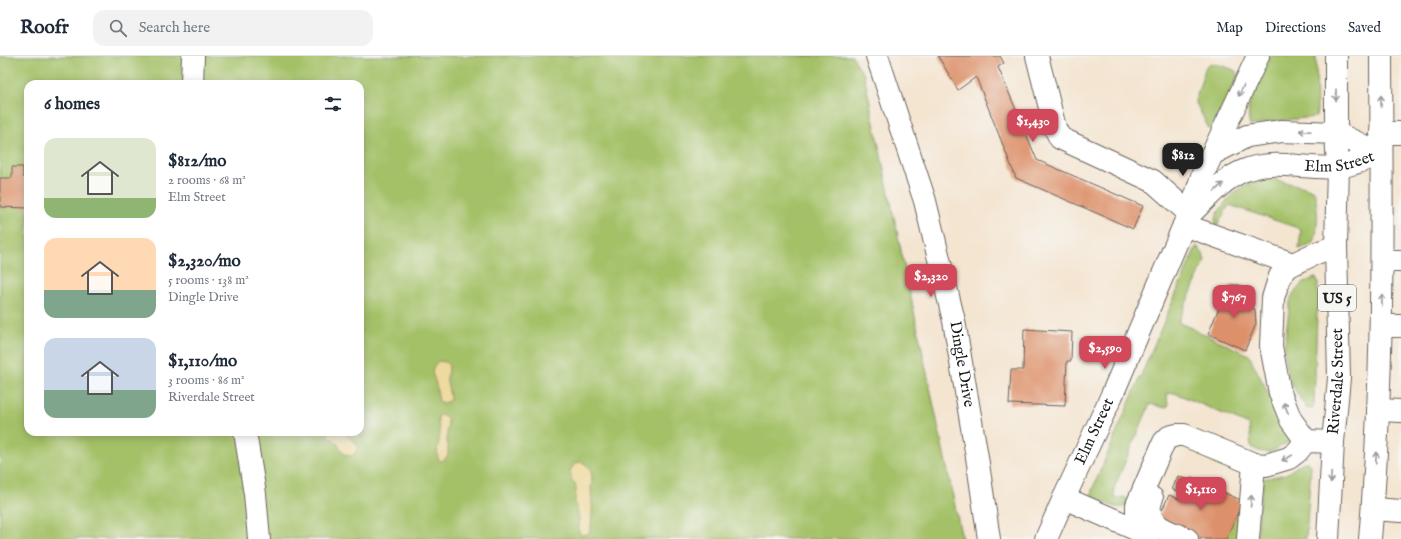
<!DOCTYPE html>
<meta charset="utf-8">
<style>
:root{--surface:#fff;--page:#f2f2f3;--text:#1f2937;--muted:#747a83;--line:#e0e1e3;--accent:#d1495b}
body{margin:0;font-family:"IM FELL English",serif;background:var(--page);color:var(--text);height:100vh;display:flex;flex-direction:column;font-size:15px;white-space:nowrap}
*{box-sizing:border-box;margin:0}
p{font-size:13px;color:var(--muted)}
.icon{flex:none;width:22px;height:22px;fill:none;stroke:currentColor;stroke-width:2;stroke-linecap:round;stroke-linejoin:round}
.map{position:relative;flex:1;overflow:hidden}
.drawer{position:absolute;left:24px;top:24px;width:340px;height:356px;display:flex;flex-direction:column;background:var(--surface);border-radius:12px;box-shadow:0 2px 10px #0003}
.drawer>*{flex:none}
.price{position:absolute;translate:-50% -34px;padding:0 9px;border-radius:8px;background:var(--accent);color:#fff;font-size:13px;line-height:26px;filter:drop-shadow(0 1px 2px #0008)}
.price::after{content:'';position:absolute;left:50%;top:24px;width:12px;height:9px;margin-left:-6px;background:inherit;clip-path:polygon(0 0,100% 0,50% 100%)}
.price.selected{background:#222;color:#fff}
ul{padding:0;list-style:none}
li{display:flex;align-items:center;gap:12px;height:100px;padding:0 20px}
li span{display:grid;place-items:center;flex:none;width:112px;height:80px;border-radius:12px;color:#555}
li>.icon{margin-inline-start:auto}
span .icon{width:48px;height:48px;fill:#fffc;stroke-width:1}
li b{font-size:17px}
h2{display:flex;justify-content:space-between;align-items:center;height:48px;padding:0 20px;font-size:17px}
header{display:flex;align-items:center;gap:24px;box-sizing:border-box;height:56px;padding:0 20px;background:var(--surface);border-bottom:1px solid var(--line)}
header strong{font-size:19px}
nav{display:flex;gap:22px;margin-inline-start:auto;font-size:14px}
.search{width:280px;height:36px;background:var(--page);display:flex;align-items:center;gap:10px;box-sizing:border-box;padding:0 14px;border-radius:12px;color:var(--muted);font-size:15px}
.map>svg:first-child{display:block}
.green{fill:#a4c168;stroke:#606e42;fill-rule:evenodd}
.sand{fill:#eeda9e;stroke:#857b5d}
.building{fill:#dd916b}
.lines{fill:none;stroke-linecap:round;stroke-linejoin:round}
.minor-casing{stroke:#68625b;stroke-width:24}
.major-casing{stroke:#68625b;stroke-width:24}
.minor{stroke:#fff;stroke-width:22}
.major{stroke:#fff;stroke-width:22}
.oneway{stroke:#999}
.labels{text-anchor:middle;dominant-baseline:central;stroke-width:3.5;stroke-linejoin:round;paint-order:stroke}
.shield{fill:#f6f6f2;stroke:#5d5d5c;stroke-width:1}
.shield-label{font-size:15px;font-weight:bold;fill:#1c1c1c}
.street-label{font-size:16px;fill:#1c1c1c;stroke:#f6f6f2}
</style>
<header>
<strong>Roofr</strong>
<div class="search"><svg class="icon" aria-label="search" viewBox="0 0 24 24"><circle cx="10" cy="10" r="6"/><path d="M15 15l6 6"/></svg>Search here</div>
<nav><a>Map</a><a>Directions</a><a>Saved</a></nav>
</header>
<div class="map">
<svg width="1401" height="483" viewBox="0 0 1401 483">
<rect width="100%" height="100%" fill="#f6f6f2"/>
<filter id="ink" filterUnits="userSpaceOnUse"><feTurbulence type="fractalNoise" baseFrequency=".025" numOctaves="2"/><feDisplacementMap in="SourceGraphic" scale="8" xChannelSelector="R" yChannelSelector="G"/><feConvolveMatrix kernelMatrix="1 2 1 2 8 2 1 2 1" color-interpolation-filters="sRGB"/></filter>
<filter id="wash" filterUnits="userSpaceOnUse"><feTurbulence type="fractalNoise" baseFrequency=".012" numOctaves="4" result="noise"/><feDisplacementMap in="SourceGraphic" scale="16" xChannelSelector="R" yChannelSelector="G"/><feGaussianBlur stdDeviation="0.9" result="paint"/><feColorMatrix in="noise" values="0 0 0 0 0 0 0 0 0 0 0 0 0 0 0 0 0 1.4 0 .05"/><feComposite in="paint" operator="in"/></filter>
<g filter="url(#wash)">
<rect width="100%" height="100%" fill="#f4e5d1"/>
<!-- green -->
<g class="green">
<path d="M0 0H852L864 19 962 483H0ZM28 28H360V376H28Z"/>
<path d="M1270 0H1316L1317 56 1316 61 1274 65 1250 70C1243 47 1261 21 1270 0Z"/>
<path d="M1212 8C1220 9 1230 11 1237 16L1238 20 1213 70 1211 73H1209L1195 45 1206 10Z"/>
<path d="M1272 123 1305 131 1314 135C1318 145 1319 179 1313 188L1299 193 1301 173 1229 149 1216 172C1214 166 1216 162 1218 157 1230 136 1248 124 1272 123Z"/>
<path d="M1196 191H1198L1203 198 1205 205 1178 266 1249 299 1292 384 1271 396C1265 397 1255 395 1251 390L1249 369 1175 337 1167 338 1168 350 1166 352 1150 348 1114 432V442L1125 441 1128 445 1126 450C1116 455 1103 445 1093 441L1092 439V434Z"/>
<path d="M1315 222 1317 223 1318 228 1314 349 1312 353 1306 352C1300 342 1294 333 1289 322 1282 302 1285 282 1288 262 1289 254 1289 245 1293 238 1297 231 1308 224 1315 222Z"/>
<polygon points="1303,406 1308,406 1311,409 1306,483 1256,483 1263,423 1286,418"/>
<polygon points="1243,445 1239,483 1230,483 1226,481"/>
</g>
<!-- sand -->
<g class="sand">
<path d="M438 305C457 306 445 317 447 327 448 333 450 337 450 343 446 347 444 348 439 345 438 340 437 334 436 329 434 318 428 316 438 305Z"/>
<path d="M439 359C443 359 446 359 447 363 449 367 447 372 447 377 446 385 449 392 448 400L442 405 439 404C434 395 441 385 440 375 439 369 436 365 439 359Z"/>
<path d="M328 376H343L355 386 358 391 356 396 354 399C342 402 342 393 336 386 334 384 330 382 328 380Z"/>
<path d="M581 406C586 408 590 411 591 416 593 423 591 428 591 435 591 439 592 443 592 447 593 450 591 473 590 475 588 478 585 478 582 479L579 476V462L575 446 576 432 575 427 572 425 570 415 575 407Z"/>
</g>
<g id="blocks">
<!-- building -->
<g class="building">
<polygon points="938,0 1000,0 1004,7 998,11 1037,104 1143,150 1133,173 1016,122 976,21 958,34"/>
<polygon points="12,111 23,111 23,121 28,121 28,152 0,151 0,122 12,122"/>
<polygon points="1232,229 1239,229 1243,231 1245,234 1247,241 1243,249 1255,253 1256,268 1245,294 1208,278 1226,235 1229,231"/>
<polygon points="1024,273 1072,276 1071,305 1067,305 1065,350 1009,348 1011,314 1023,314"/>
<polygon points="1178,420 1190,425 1191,422 1243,445 1226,483 1206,483 1201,481 1201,483 1195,483 1158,463 1169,439 1181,444 1184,439 1172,433"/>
</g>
</g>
</g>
<g filter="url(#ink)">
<use href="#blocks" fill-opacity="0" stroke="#68625b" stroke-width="1"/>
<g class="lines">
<defs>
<g id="minor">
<path id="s1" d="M877 0 925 145 954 265 977 401 989 483"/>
<polyline points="1037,0 1055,72 1060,82 1153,125 1190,158"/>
<polyline points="192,28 193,0"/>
<polyline points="1381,77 1401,77"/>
<polyline points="1184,169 1293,208"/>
<polyline points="1382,205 1401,205"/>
<polyline points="1381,270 1401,270"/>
<polyline points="1378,354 1401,355"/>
<polyline points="245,376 255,438 259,483"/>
<polyline points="1306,385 1291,364 1280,337 1271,290 1273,242 1280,220 1289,210 1314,198 1336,190"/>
<polyline points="1064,442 1149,479"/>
<path d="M1152 442C1141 469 1168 475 1187 483"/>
<polyline points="1373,453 1401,455"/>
<polyline points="1145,478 1137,465 1137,449 1164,386 1169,381 1177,379 1184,379 1254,408 1266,409 1289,402 1297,396 1306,385 1333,386"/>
<polyline points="1248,483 1254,408"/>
</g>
<g id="major">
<polyline points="1212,98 1247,80 1282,75 1336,77 1381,98"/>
<path id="s2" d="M1191 157C1207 142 1222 124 1243 115 1272 102 1306 114 1337 111 1350 110 1369 102 1381 98"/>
<path id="s3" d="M1046 483 1064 442 1112 339 1184 169 1190 158 1202 120 1258 0"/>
<path id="s4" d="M1328 483 1333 386 1339 322 1336 190 1338 111 1336 77V0"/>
<path d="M1370 483C1384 322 1382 161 1381 0"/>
</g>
</defs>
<!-- minor casing -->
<use href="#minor" class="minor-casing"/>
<!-- major casing -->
<use href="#major" class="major-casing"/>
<!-- minor -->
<use href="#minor" class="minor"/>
<!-- major -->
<use href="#major" class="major"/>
</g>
<!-- one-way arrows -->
<defs><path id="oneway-shaft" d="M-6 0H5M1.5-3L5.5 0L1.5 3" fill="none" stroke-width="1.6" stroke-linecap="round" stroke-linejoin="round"/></defs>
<g class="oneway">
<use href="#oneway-shaft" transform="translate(1241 35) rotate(115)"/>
<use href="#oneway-shaft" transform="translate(1336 39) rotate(90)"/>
<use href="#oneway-shaft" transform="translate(1381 45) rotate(-90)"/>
<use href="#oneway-shaft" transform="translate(1305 75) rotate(-177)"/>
<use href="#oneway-shaft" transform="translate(1219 131) rotate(-43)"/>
<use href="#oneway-shaft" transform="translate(1382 244) rotate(-89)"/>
<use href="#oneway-shaft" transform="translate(1286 352) rotate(-112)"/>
<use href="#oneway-shaft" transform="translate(1287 402) rotate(152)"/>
<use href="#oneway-shaft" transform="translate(1376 402) rotate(-87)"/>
<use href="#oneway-shaft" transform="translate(1331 421) rotate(93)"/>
<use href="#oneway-shaft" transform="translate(1251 445) rotate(-86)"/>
</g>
</g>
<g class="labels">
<!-- shield labels -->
<rect class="shield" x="1318" y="229" width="38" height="26" rx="3"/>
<g class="shield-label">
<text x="1337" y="242">US 5</text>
</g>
<!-- street labels -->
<g class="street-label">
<text stroke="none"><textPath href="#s2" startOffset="165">Elm Street</textPath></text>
<text stroke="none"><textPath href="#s1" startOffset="320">Dingle Drive</textPath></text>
<text stroke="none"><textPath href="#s4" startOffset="158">Riverdale Street</textPath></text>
<text stroke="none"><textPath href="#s3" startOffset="118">Elm Street</textPath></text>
</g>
</g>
</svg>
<b class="price" style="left:1033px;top:87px">$1,430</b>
<b class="price selected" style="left:1183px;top:121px">$812</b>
<b class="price" style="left:931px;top:242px">$2,320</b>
<b class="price" style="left:1234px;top:263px">$767</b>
<b class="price" style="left:1105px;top:314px">$2,590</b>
<b class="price" style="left:1201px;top:455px">$1,110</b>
<section class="drawer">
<h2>6 homes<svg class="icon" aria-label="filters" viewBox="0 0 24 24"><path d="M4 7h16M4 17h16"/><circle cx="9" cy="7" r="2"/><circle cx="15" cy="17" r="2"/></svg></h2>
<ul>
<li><span style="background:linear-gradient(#dfe7d0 75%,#8fb573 0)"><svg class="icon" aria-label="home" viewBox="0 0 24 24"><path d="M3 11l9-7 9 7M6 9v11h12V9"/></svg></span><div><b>$812/mo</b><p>2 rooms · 68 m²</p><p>Elm Street</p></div></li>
<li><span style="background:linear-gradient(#ffd9b3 65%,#7fa58c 0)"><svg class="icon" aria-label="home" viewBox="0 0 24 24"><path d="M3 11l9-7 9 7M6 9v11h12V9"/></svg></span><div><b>$2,320/mo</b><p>5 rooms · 138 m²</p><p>Dingle Drive</p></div></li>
<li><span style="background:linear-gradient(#c9d6e8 65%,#7fa58c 0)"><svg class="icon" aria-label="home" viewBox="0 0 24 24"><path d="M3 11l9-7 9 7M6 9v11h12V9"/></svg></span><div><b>$1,110/mo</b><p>3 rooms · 86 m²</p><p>Riverdale Street</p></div></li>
</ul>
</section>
</div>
